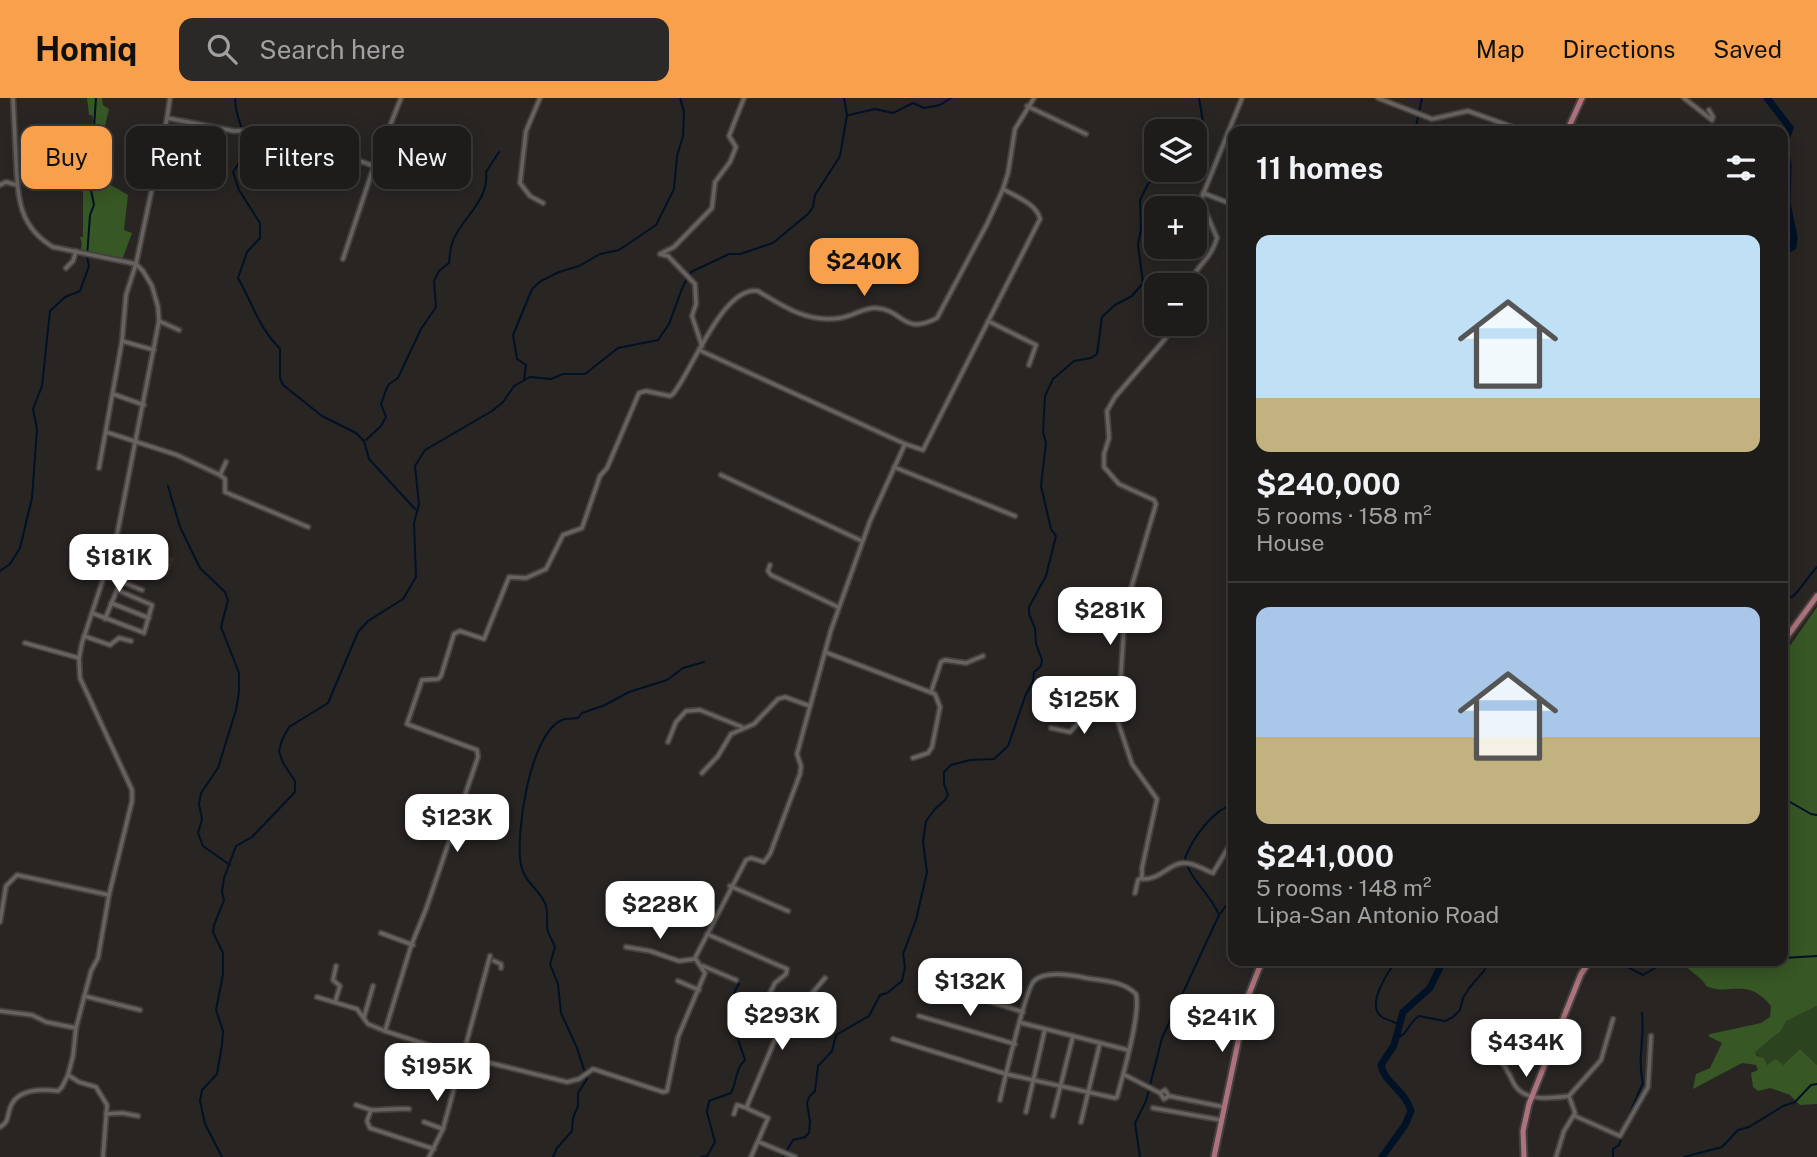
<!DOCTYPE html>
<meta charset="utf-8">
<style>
:root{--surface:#1e1c1a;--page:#2b2927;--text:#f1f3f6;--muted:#a1a1a2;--line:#3c3a39;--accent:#f8a04b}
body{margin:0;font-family:"Public Sans",sans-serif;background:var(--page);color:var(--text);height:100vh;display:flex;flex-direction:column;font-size:26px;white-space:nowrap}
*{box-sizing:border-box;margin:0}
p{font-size:23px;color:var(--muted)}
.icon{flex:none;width:38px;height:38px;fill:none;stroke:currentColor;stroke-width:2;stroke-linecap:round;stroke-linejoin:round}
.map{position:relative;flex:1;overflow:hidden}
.details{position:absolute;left:1228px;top:28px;width:560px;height:840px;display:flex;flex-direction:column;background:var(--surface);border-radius:14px;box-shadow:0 4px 18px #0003,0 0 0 2px var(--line)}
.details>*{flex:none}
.guide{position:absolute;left:21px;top:28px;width:665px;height:63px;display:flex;gap:14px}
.tools{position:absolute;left:1144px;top:21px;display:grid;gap:14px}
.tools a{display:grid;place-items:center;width:63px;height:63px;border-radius:14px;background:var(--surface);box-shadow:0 4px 18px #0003,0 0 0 2px var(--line);font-size:35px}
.price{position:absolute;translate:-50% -60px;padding:0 16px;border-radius:14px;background:#fff;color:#222;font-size:23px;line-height:46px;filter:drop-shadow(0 2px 4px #0008)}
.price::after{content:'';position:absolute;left:50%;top:42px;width:21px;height:16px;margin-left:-10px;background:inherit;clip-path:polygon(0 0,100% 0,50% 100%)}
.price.active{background:var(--accent);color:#111}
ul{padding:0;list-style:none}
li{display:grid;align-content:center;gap:14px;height:371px;padding:0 28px}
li+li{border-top:2px solid var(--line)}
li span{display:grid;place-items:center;height:217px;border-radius:14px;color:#555}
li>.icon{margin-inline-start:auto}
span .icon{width:126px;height:126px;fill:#fffc;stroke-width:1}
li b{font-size:30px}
h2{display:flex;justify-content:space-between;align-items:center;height:84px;padding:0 28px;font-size:30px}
.chip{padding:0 24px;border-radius:14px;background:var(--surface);box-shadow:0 4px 18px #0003,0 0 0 2px var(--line);font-size:24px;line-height:63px}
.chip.active{background:var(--accent);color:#111}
header{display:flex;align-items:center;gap:42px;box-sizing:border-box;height:98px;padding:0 35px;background:var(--accent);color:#111}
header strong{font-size:33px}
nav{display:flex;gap:38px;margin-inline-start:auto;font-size:24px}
.search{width:490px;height:63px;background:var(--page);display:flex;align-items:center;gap:18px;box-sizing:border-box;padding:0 24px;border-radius:14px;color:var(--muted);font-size:26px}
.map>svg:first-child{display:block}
.built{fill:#352d27}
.green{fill:#2c431f}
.forest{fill:#375725}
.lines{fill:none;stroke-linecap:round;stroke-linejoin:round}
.stream{stroke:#011126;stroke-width:2}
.river{stroke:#011126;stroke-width:7}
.minor-casing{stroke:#43403e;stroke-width:7}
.major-casing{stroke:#43403e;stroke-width:9}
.minor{stroke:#66625f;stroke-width:3.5}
.major{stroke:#ad727b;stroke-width:5}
</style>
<header>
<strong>Homiq</strong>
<div class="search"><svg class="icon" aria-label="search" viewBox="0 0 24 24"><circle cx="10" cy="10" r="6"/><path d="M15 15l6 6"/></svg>Search here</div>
<nav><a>Map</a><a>Directions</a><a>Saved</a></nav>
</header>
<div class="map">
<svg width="1817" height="1059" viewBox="0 0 1817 1059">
<rect width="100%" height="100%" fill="#282523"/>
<!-- built -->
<polygon class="built" points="120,439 175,460 167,480 112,458"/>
<!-- green -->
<polygon class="green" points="1817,908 1817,967 1800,951 1783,967 1771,965 1767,967 1755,954 1781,933 1785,923"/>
<!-- forest -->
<g class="forest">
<polygon points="87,0 102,0 103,7 109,11 105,28 106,35 110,38 99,47 104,59 100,66 102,82 128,97 124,132 132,135 122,162 80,154 82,146 80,139 83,139 83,71 88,71 93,22 92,17 89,17"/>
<path d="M1817 509V908L1786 923 1781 933 1755 954 1757 958 1764 960 1767 967 1776 961 1783 967 1800 951 1817 967V1006L1800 1007 1790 997 1779 993 1770 990 1758 993 1753 989 1751 975 1758 972 1756 967 1742 965 1693 991 1696 976 1710 970 1722 945 1708 938 1710 936 1761 925 1770 919 1771 908C1746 878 1730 899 1706 888 1702 879 1691 875 1684 866V863H1783V558Z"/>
</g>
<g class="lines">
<!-- stream -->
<g class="stream">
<path d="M235 0C236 37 259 37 233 74L239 92 260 125V140L247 154 238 180C254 208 257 227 280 251V280L283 287 322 318 356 335 364 343 369 361 415 411"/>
<polyline points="849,17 875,11 893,15 913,5 924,10 940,7 951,0"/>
<polyline points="1415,33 1422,0"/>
<polyline points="1195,35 1203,24 1199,0"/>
<polyline points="524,282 526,267 517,261 513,237 532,191 541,183 559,174 579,168 600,156 619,152 656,127 674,91 677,58 683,38 684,14 680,0"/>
<path d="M366 342 381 328 386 319 381 306 386 292 389 286 398 280 421 231 436 209 434 183 439 173 449 165C450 153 451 143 458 133 470 114 489 98 486 74L499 54"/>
<polyline points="168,388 180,429 200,470 225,494 228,502 221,529 239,575 239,594 236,612 218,670 201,695 199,706 202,721 198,735 203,748 230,767"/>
<polyline points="0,473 10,466 20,450 32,400 37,331 33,311 42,288 50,213 65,199 80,193 89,168 87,159 90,117 94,107 90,87 96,0"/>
<path d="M1783 497 1792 499C1799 494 1809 477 1817 469"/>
<polyline points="1783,700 1811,716 1817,717"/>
<path d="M1219 817C1211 796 1189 781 1185 760 1193 740 1212 712 1234 706"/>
<polyline points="1783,860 1817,858"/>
<path d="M1396 863C1388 874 1365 908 1382 919 1387 922 1394 924 1399 926"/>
<polyline points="1616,863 1643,877 1667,863"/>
<path d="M1396 940C1407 938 1409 924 1419 918L1445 923 1453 919 1460 912 1463 900 1470 889 1484 873 1488 863"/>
<path d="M1626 1024 1643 985C1637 961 1645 939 1642 915"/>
<polyline points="222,1059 205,1026 200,1003 202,992 217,976 222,947 223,933 216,912 223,876 223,855 213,834 214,827 224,802 222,794 224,780 236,748 252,739 295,694 295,683 283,665 279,653 282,642 289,629 328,605 358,534 368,523 403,501 416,479 414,425 419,406 415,368 425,352 492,313 503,304 514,288 530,279 551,281 563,276 585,276 618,250 658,242 669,226 683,188 691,174 729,156 740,156 773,145 808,116 813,109 815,97 840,58 847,17 844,0"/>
<path d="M553 1059 557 1050 572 1033 573 1020 578 1008V995L587 981 577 950 561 915 558 886 550 866 555 849C553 844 550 839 548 834 545 824 550 813 544 803 537 790 524 783 521 767 515 736 530 635 562 622 566 620 573 621 578 620L582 615 605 607 629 594 667 582 683 570 704 564"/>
<path d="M701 1059 707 1058 715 1044 707 1014 709 1003 731 995C737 984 735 971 745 962 738 942 724 904 739 886"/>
<polyline points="783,1059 793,1042 805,1039 809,1035 810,1024 807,1005 809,999 815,993 818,968 832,953 836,937 869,918 880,897 887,895 902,883 905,869 903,856 916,822 927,774 923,744 926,723 935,711 945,702 948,697 944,686 944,674 951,667 970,662 994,661 1008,648 1026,596 1033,584 1034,574 1041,568 1042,562 1036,546 1035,530 1029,516 1029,509 1046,478 1056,438 1051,431 1041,388 1046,345 1043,334 1045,298 1053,281 1074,263 1091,260 1097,256 1102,219 1115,207 1132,198 1143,185 1138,147 1141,131 1140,102 1148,86 1164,72"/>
<polyline points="1140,1059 1135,1025 1146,1003 1162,940 1219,817 1232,800 1234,792"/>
<polyline points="1613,1059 1613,1051 1619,1047 1622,1039"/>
<polyline points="1684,1059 1722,1049 1738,1032 1749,1029 1783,1008 1795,1004 1811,987 1817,986"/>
</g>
<!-- river -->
<g class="river">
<polyline points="1767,0 1790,30 1784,48 1788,66 1787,105 1794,139 1793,149 1783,153"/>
<polyline points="1783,218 1786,223 1783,229"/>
<path d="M1382 1059 1405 1027 1411 1013C1405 992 1384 985 1381 967L1394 947 1403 914 1430 890 1443 863"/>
</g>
<defs>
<g id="minor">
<path d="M13 0C14 21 15 41 16 62 18 99 18 128 53 149L136 166 143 173 152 188 158 209 159 223 116 442 82 545 79 560 80 580 132 692V703L109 797 98 860 91 873 76 930 73 958 68 977 79 984 96 989 107 1007 103 1059"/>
<polyline points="540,0 526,33 520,85 530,98 543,105"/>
<polyline points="1378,0 1432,21 1468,13 1524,33"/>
<polyline points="1684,0 1712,22 1713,19 1709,12"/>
<polyline points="1027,8 1086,36"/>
<polyline points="167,20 170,0"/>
<polyline points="0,87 6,84 17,87"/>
<polyline points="1203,95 1234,107"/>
<polyline points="1195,113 1202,105"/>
<polyline points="343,161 374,68"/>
<polyline points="66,170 73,163 76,153"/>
<path d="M1189 187C1197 165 1210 164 1217 140L1202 105V99L1242 0"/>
<polyline points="159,223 179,232"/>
<polyline points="988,223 1036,247 1029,267"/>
<path d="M1172 226 1165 241 1115 299 1107 313 1109 340 1104 356V369L1119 386 1154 402 1156 406 1125 511 1118 624 1132 666 1157 701 1142 770V781C1161 782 1170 764 1185 765 1195 765 1204 772 1213 775L1228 750 1234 745"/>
<polyline points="122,243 154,252"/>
<polyline points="702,248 692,218 696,206 695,186 668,158 660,156 674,149 712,110 715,84 730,64 736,49 729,38 744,0"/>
<path d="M699 252 905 346 923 352 1040 121C1037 106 1015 98 1003 91"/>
<polyline points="113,296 144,307"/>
<polyline points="106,334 177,357 220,377 226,364"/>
<polyline points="894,369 1015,418"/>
<polyline points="99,370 122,243 126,197 136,166 167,20 234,33 271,32 374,68 401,0"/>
<polyline points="220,377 225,381 225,394 308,429"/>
<polyline points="721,377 862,443"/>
<polyline points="86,456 110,461"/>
<polyline points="770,467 768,473 771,477 838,509"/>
<polyline points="105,477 142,492"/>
<polyline points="111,505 149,520"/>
<polyline points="92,515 142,534 144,535 152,507 117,492 105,521"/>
<polyline points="84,538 110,547 119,540 131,543"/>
<polyline points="25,545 79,560"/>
<polyline points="825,554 935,596 940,609 932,649 928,655 913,660"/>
<polyline points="931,594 941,564 945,562 966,565 983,558"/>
<polyline points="1051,630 1070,634 1082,621 1086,610 1089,608 1119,616"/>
<polyline points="668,644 676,624 686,613 700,612 742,629"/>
<polyline points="702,675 718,658 731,636 754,626 778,601 785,599 810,608"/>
<polyline points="730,788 788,813"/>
<polyline points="1135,795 1138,782 1141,780"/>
<polyline points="0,824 6,788 17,777 109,797"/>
<polyline points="381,835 413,847"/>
<polyline points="707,836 787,871 786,876 775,885 770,895 796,909 809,899 825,880"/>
<polyline points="626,849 650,853 679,863 695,861"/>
<polyline points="494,863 501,866 501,870"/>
<polyline points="703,868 736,882"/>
<polyline points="678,883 699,892"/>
<polyline points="939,888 1023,914"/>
<polyline points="84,898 140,912"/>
<polyline points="317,899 357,911 368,926 385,933 462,958 567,984 579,981 593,971 663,994 667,993 678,939 705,875 695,860 746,762 751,760 764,764 770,756 800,676 801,668 797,656 831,532 870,423 905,346"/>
<polyline points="335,904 340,888 333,882 336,868"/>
<polyline points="0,913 32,917 46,924 76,930"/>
<polyline points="919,918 1015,946"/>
<polyline points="364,919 373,888"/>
<polyline points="1022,925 1128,952"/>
<path d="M385 933 411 848 426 811 478 659 477 652 407 626 422 582 438 581 441 578 454 536 460 533 484 541 509 479 526 480 546 471 563 437 582 430 600 378 607 370 639 295 646 293 670 298 673 296C692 273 723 187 758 193 784 209 808 225 840 220 851 219 865 209 876 210 904 212 903 238 937 220L987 126 1003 91 1008 75 1015 31 1034 0"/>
<path d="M893 941 1006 976 1115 1000 1117 999C1123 977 1141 916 1136 896 1123 883 1104 883 1086 880 1072 877 1045 872 1034 883 1026 890 1004 984 1000 1002"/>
<path d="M1496 956C1504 966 1508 973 1513 984 1523 1005 1551 1000 1569 998"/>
<polyline points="1125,977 1160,995"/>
<polyline points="1169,998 1165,992 1160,995 1164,1001 1169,998 1224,1009"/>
<polyline points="356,1007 371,1012 367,1023 370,1030 434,1051"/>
<polyline points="1153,1010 1221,1022"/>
<path d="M371 1012C379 1012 404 1010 409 1011"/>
<polyline points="1026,1014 1045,931"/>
<polyline points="106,1016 122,1015 138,1018"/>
<polyline points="734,1016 737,1007 747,1010"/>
<polyline points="1053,1018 1073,938"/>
<polyline points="1575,1018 1620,1038 1648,989 1651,938"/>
<polyline points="424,1024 443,1031"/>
<polyline points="1081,1024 1100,945"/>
<path d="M0 1029C9 1024 7 1019 10 1010 17 990 42 991 58 993L62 989 68 977"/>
<polyline points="759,1044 795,1059"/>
<polyline points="429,1059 443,1031 490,858"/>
<polyline points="751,1059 768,1020 748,1011 747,1008 790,906"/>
<polyline points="1556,1059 1564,1033 1575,1015 1569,998 1601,962 1613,921"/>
</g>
<g id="major">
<polyline points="1567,33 1582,0"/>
<polyline points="1783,544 1817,498"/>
<polyline points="1214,1059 1247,901 1262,863"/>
<polyline points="1524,1059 1523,1033 1529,1006 1581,876 1590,863"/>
</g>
</defs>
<!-- minor casing -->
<use href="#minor" class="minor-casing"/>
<!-- major casing -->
<use href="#major" class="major-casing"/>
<!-- minor -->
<use href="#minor" class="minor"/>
<!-- major -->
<use href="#major" class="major"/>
</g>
</svg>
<div class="tools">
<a><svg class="icon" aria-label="layers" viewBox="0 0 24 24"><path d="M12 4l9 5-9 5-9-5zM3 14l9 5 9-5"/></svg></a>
<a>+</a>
<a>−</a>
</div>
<b class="price active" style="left:864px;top:200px">$240K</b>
<b class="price" style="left:119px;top:496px">$181K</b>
<b class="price" style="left:1110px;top:549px">$281K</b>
<b class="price" style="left:1084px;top:638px">$125K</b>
<b class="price" style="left:457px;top:756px">$123K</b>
<b class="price" style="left:660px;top:843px">$228K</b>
<b class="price" style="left:970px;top:920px">$132K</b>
<b class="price" style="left:782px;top:954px">$293K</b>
<b class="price" style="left:1222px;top:956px">$241K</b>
<b class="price" style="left:1526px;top:981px">$434K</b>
<b class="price" style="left:437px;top:1005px">$195K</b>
<div class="guide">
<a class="chip active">Buy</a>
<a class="chip">Rent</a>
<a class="chip">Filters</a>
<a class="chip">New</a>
</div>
<section class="details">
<h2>11 homes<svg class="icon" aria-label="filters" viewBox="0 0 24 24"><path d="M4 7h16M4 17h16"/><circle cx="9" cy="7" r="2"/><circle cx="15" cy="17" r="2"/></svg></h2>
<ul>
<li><span style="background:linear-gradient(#bfe0f5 75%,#c2b280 0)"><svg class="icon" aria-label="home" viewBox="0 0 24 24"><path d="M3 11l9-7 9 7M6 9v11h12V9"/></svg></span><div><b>$240,000</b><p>5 rooms · 158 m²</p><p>House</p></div></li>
<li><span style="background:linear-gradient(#a9c7e8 60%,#c2b280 0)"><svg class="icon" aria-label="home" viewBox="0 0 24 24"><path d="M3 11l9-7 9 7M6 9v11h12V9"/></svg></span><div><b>$241,000</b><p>5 rooms · 148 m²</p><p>Lipa-San Antonio Road</p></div></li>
</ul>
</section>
</div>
